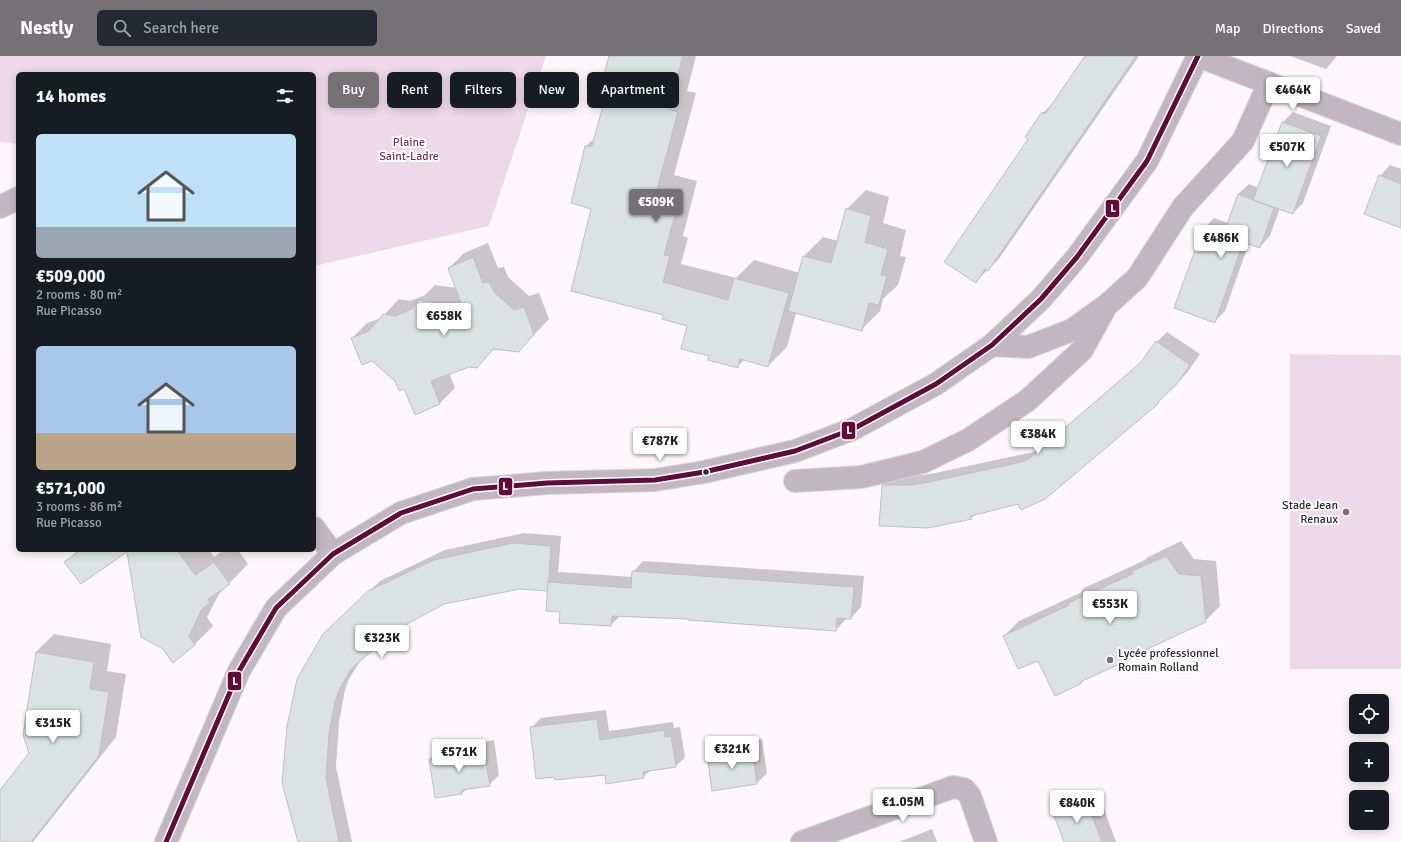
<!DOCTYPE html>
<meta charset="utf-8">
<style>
:root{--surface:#171b24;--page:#242831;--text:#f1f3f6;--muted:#9ea1a6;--accent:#767175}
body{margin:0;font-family:Signika,sans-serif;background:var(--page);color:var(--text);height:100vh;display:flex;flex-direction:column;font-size:15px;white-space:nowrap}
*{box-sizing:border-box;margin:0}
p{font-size:13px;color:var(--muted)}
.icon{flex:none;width:22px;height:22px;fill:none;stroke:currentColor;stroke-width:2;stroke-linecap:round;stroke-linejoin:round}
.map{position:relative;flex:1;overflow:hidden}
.panel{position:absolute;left:16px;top:16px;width:300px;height:480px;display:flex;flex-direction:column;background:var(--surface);border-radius:6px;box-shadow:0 2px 10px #0003}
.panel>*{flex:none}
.hud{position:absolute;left:328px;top:16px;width:380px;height:36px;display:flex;gap:8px}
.fabs{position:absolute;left:1349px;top:638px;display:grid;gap:8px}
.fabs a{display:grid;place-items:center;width:40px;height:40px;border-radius:6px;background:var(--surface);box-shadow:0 2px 10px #0003;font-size:20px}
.price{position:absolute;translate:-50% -34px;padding:0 9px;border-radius:4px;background:#fff;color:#222;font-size:13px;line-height:26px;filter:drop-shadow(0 1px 2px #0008)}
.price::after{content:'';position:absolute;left:50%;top:24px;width:12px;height:9px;margin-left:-6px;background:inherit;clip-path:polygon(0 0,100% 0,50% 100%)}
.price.current{background:var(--accent);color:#fff}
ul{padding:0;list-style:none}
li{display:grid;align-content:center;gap:8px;height:212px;padding:0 20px}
li span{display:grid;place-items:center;height:124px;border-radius:6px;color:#555}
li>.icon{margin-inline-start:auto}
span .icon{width:72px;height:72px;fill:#fffc;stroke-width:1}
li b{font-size:17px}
h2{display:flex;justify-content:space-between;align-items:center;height:48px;padding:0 20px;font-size:17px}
.chip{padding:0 14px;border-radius:6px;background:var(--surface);box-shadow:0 2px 10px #0003;font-size:14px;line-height:36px}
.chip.current{background:var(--accent);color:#fff}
header{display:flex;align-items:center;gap:24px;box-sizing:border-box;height:56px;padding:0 20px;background:var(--accent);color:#fff}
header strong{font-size:19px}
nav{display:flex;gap:22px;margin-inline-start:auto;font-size:14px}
.search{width:280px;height:36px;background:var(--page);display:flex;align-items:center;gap:10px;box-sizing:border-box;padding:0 14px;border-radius:6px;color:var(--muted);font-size:15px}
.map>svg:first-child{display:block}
.green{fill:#eed9e9}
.shadow{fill:#0003}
.building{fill:#dae3e2;stroke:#c0bfc1}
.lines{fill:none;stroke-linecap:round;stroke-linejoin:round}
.minor-casing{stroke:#d7d3d6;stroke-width:24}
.minor{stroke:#c2b7c0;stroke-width:22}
.bus-1-casing{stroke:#fff;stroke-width:8}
.bus-1{stroke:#610b38;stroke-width:5}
.bus-dot{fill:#2d292c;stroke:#fff;stroke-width:1.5}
.poi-dot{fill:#767175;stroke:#fff;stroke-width:1.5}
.labels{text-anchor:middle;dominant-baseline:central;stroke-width:4;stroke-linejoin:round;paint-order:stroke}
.park-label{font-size:12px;fill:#6f3b66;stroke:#fff}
.poi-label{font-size:12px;fill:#2d292c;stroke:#fff;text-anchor:end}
.line-badge{stroke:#fff;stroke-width:1.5}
.badge-label{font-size:11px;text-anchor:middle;font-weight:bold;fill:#fff}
</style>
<header>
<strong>Nestly</strong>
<div class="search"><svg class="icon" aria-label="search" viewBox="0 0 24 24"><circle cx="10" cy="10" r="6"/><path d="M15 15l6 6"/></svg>Search here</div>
<nav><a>Map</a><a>Directions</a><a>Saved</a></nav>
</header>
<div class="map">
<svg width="1401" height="786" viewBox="0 0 1401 786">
<rect width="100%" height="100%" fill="#fdf7fc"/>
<!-- green -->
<g class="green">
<polygon points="0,0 546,0 489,170 314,210 314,18 18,18 18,88 0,86"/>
<polygon points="1290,298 1401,299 1401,613 1290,613"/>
</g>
<!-- shadow -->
<g class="shadow">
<polygon points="610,0 696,0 687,35 696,37 674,119 697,125 683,180 688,182 681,208 736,222 754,204 800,217 804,200 823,181 838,185 847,153 866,134 889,141 883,167 906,174 900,200 906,201 898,229 883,243 880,255 861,274 796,257 787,291 768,310 745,303 737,311 710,300 688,269 664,258 592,152 586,90 596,81 608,35"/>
<polygon points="1086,0 1139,0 998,204 975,226 1030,82 1026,80 1043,57 1054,46"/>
<polygon points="1290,0 1337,0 1326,13"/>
<polygon points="1293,56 1331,70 1303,147 1293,157 1280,152 1270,180 1260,191 1249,187 1225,255 1215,265 1175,251 1204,172 1214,162 1228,167 1238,138 1249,128 1259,132 1283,66"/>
<polygon points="1390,109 1401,113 1401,172 1380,120"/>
<polygon points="488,187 498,212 504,211 508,221 529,240 539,237 549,263 519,295 495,292 477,311 469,310 449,317 455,332 440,347 405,331 396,325 352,282 367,267 381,262 399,243 410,245 425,239 435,229 457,232 449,212 464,197"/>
<polygon points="1167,276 1200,298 1187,317 1158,346 1061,429 1018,447 976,457 971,462 883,429 893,419 923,419 935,417 1033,396 1041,392 1143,305 1157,286"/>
<polygon points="524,477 561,480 558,517 560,516 632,521 633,516 643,505 864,520 861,551 851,562 846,561 846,563 836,574 689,562 621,559 611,569 561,555 549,532 520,532 444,547 397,572 360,605 349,623 345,634 339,666 336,711 352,786 299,786 333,570 380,525 445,494"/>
<polygon points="1181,485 1194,503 1216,505 1220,550 1205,565 1150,591 1145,595 1085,623 1081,627 1039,603 1004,580 1019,565 1080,537 1084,532 1143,505 1148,501"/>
<polygon points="78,494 122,494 66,506"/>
<polygon points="127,494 209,494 214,501 224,494 238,494 248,508 219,538 207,561 213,570 194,589"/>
<polygon points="54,578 111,588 107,615 126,618 116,681 33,786 0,786 0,735 31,697 36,596"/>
<polygon points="606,654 609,675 673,666 674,672 680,671 685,701 676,710 651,714 643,721 605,717 531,672 541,662"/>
<polygon points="762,683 767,717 756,728 708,699 719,689"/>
<polygon points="494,684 499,719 489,729 467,733 462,737 430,703 440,693"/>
<polygon points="1097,734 1116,786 1065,786 1054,757 1064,746"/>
<polygon points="932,773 937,786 899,786"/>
</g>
<!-- building -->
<g class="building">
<polygon points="609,0 683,0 668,53 678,56 656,137 679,144 664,199 670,200 663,226 728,244 734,222 789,237 768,311 740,303 738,312 708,304 709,300 681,293 687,270 662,263 663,259 571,235 591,153 571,147 585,90 592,90 607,35 600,33"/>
<polygon points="1085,0 1136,0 988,215 985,213 976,227 944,206 1028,83 1025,81 1042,56 1045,58"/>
<polygon points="1282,66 1321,80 1293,158 1253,144"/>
<polygon points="1379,119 1401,128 1401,172 1364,158"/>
<polygon points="1238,138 1274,152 1260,192 1225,180 1243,187 1215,267 1174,252 1203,172 1223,179"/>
<polygon points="846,152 871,160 865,186 888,193 881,219 887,220 879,249 869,247 862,275 788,255 803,200 831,207"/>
<polygon points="473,201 483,227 489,226 494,236 514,254 524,251 534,278 519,296 493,293 477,312 469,311 431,325 440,348 415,359 404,333 399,335 395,325 372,305 362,309 351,282 369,275 383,258 395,260 412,253 419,244 462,250 448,212"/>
<polygon points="1156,285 1190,309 1176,329 1158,346 1159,347 1062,429 1045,443 1021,454 1018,448 971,460 972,463 928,472 879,470 882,429 912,429 924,427 1022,406 1030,402 1132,314 1141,306"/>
<polygon points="513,487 551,490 548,535 520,533 444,548 398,573 351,613 339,634 335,646 329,677 326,722 339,786 298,786 282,727 287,670 297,623 323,578 368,535 434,504"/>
<polygon points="81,494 177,494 195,519 214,506 230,528 208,543 210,547 202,553 189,580 195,589 173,607 163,593 141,581 127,496 81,528 64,506"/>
<polygon points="1166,500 1179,518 1201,520 1206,566 1145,594 1146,596 1080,626 1081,628 1055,640 1038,605 1018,613 1003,580 1069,549 1068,547 1133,518 1132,515"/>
<polygon points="632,515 854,531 851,563 837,562 836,575 688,564 688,563 612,560 611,570 559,567 560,556 546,555 548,526 631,532"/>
<polygon points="36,596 94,606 90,633 109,636 99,700 31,786 0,786 0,734 29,697 23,679"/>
<polygon points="597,663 600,684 664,674 665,681 671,680 676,711 643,716 644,722 606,728 605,719 555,724 554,721 536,723 530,671"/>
<polygon points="752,693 757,728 712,735 707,699"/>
<polygon points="484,694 490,730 462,734 462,738 435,742 429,703"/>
<polygon points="1086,744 1102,786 1064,786 1053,757"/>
</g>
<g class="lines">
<defs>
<g id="minor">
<polyline points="1198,0 1401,78"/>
<polyline points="0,151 18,142"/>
<polyline points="992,289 1028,291 1072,274 1107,249 1137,222 1183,151 1243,85 1269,27"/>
<polyline points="795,425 861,421 923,406 968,384 1028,344 1082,294 1104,254"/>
<polyline points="314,472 333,498"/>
<polyline points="166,786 239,615 276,552 333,498 401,457 473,433 547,427 655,424 704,416 795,395 853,373 936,328 992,289 1041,243 1077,201 1147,105 1198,0"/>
<polyline points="802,786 953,731 964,733 970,740 986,786"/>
</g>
</defs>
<!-- minor casing -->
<use href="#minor" class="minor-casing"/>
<!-- minor -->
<use href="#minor" class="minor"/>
<defs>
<polyline id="bus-1" points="166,786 239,615 276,552 333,498 401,457 473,433 547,427 655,424 704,416 795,395 853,373 936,328 992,289 1041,243 1077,201 1147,105 1198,0"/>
</defs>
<!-- bus-1 casing -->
<use href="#bus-1" class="bus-1-casing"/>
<!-- bus-1 -->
<use href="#bus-1" class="bus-1"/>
</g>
<!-- markers -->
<circle class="bus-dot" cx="706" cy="416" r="3.5"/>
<g class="poi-dot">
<circle cx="1346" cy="456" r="4"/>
<circle cx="1110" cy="604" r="4"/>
</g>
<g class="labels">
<!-- park labels -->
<g class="park-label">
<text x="409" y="86">Plaine<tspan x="409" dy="14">Saint-Ladre</tspan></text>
</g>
<!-- poi labels -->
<g class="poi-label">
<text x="1338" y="449">Stade Jean<tspan x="1338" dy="14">Renaux</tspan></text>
<text x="1118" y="597" text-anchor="start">Lycée professionnel<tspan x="1118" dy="14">Romain Rolland</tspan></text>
</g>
</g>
<g class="line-badge">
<rect x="1105" y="143" width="15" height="19" rx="4" fill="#610b38"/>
<rect x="841" y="365" width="15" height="19" rx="4" fill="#610b38"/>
<rect x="498" y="421" width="15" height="19" rx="4" fill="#610b38"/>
<rect x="227" y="615" width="15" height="20" rx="4" fill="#610b38"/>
</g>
<g class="badge-label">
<text x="1113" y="156">L</text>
<text x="849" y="378">L</text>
<text x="505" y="434">L</text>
<text x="235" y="629">L</text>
</g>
</svg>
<div class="fabs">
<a><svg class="icon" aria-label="locate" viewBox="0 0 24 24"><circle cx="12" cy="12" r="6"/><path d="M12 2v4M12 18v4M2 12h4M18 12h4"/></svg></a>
<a>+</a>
<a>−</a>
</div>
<b class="price" style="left:1293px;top:55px">€464K</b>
<b class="price" style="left:1287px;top:112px">€507K</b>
<b class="price current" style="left:656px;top:167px">€509K</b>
<b class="price" style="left:1221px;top:203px">€486K</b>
<b class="price" style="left:444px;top:281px">€658K</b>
<b class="price" style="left:1038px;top:399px">€384K</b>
<b class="price" style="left:660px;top:406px">€787K</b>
<b class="price" style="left:1110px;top:569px">€553K</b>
<b class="price" style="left:382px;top:603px">€323K</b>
<b class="price" style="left:53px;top:688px">€315K</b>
<b class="price" style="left:732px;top:714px">€321K</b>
<b class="price" style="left:459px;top:717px">€571K</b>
<b class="price" style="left:903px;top:767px">€1.05M</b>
<b class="price" style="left:1077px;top:768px">€840K</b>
<div class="hud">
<a class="chip current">Buy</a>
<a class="chip">Rent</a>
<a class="chip">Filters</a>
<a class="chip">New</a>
<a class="chip">Apartment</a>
</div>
<section class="panel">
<h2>14 homes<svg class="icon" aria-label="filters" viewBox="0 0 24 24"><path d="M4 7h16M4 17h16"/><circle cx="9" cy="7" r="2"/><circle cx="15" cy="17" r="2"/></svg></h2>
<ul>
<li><span style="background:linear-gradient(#bfe0f5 75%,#9aa5b1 0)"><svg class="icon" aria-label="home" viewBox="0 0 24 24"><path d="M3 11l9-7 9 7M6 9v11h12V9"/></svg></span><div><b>€509,000</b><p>2 rooms · 80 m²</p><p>Rue Picasso</p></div></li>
<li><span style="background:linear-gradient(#a9c7e8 70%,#b9a48a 0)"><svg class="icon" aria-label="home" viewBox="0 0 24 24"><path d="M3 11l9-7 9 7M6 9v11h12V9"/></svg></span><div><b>€571,000</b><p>3 rooms · 86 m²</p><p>Rue Picasso</p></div></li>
</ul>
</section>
</div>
